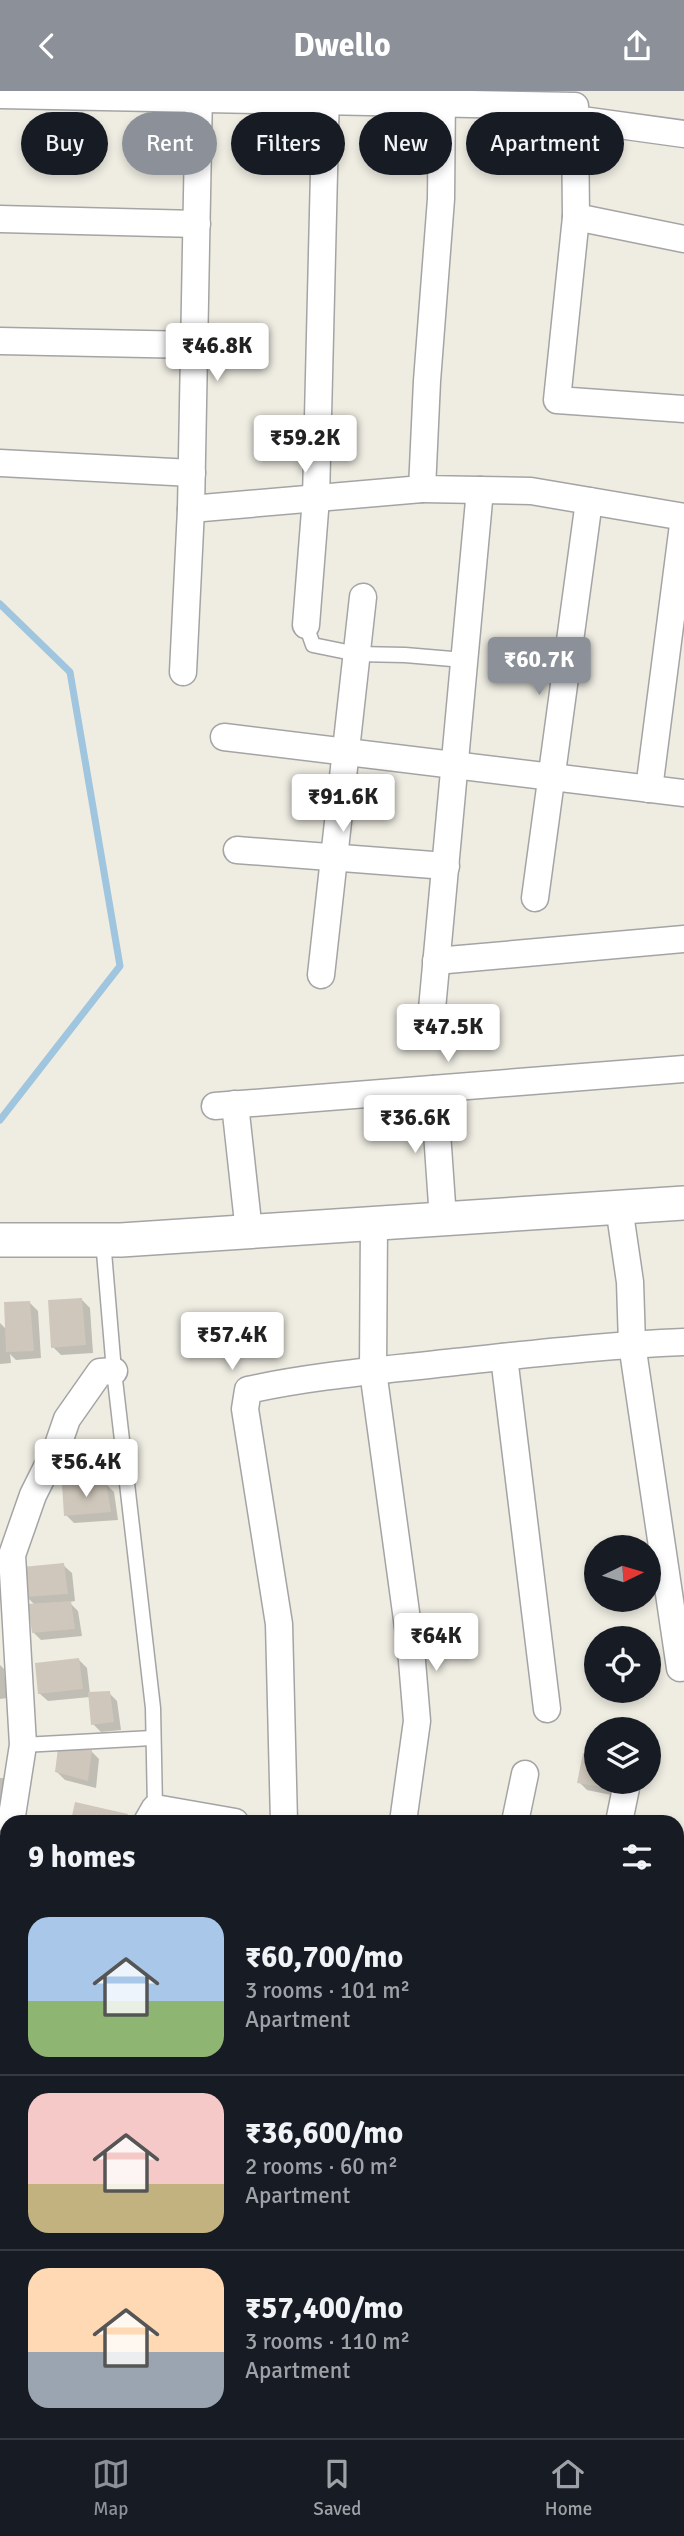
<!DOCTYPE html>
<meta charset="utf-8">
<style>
:root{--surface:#171b24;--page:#242831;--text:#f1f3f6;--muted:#9ea1a6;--line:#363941;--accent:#8c9099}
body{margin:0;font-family:Signika,sans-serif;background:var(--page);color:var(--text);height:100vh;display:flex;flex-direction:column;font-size:26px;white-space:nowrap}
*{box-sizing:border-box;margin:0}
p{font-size:23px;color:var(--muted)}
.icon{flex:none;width:38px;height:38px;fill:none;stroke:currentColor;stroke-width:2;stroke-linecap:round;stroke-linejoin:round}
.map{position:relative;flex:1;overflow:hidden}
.details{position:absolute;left:0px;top:1724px;width:684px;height:625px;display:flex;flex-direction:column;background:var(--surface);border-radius:21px 21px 0 0;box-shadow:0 4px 10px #0003}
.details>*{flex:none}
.hud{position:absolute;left:21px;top:21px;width:642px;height:63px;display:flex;gap:14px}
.needle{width:46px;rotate:85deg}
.controls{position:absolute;left:584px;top:1444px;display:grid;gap:14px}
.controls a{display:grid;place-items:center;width:77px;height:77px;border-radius:50%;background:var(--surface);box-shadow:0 4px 10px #0003;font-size:35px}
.price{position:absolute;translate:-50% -60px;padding:0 16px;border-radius:7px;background:#fff;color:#222;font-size:23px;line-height:46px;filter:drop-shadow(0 2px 4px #0008)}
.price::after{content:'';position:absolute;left:50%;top:42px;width:21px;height:16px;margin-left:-10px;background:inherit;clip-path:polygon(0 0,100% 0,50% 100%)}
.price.active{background:var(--accent);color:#fff}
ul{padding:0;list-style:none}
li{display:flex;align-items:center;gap:21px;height:175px;padding:0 28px}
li+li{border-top:2px solid var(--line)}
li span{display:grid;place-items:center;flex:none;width:196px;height:140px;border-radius:21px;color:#555}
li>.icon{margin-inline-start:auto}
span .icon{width:84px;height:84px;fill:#fffc;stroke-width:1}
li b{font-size:30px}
h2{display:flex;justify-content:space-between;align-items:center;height:84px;padding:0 28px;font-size:30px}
.pill{padding:0 24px;border-radius:32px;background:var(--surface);box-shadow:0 4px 10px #0003;font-size:24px;line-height:63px}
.pill.active{background:var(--accent);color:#fff}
header{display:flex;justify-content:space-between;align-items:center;height:91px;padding:0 28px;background:var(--accent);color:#fff;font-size:32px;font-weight:700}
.tab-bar{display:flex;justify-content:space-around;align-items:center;height:98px;border-top:2px solid var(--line);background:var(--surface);font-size:19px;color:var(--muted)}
.tab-bar a{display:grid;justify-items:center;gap:4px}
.tab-bar .active{color:var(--accent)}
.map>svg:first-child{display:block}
.shadow{fill:#0003}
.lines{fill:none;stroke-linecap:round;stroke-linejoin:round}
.stream{stroke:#9fc5df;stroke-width:7}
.building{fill:#cfc7bb}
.service-casing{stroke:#a4a4a4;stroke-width:17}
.minor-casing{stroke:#a4a4a4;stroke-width:29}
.tertiary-casing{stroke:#a4a4a4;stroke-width:36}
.service{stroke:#fff;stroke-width:14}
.minor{stroke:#fff;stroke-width:26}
.tertiary{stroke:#fff;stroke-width:33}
</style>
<header><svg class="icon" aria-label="back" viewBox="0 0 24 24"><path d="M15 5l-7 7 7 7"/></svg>Dwello<svg class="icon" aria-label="share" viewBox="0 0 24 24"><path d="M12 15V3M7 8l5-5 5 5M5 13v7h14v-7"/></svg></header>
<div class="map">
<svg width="684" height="2347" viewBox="0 0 684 2347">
<rect width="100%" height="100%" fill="#efede2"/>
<!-- shadow -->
<g class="shadow">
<polygon points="82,1209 90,1217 93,1262 61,1264 53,1256"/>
<polygon points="30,1212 38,1220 41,1267 16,1269 10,1263 11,1272 0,1273 0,1232 7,1239"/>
<polygon points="106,1393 114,1401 118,1429 74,1432 66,1424"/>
<polygon points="63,1474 72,1482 75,1510 69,1511 78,1520 82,1545 41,1549 33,1541 35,1514 26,1505"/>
<polygon points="79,1569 87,1577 90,1603 109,1602 117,1610 121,1639 101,1641 93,1633 90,1606 48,1610 39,1602"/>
<polygon points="0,1574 4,1578 7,1607 0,1608"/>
<polygon points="91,1660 99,1668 96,1697 65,1689 57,1681"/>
<polygon points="0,1687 5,1687 0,1717"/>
<polygon points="623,1690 621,1706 587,1699 579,1691"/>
<polygon points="74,1724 128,1724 134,1731 81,1731"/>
<polygon points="7,1870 7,1905 0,1899 0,1877"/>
<polygon points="0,2010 7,2016 3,2049 0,2048"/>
</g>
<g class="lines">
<!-- stream -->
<polyline class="stream" points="0,513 70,581 120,875 0,1029"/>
</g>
<!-- building -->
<g class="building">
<polygon points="82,1207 86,1254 51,1257 48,1209"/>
<polygon points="30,1210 34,1260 6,1261 4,1211"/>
<polygon points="106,1391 111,1421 64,1425 62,1393"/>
<polygon points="64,1472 68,1503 24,1506 22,1476"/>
<polygon points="71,1510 75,1538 32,1542 28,1513"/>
<polygon points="79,1567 83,1598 38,1603 35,1572"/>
<polygon points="110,1600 114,1631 91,1634 88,1601"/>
<polygon points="58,1657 92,1659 88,1690 55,1681"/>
<polygon points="583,1662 597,1664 597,1690 614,1690 613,1698 577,1692"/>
<polygon points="75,1711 128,1723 127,1731 97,1731 72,1725"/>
<polygon points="0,1867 7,1868 7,1899 0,1898"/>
</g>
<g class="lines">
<defs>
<g id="service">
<polyline points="306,534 313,554 357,563 405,564 464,569"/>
<polyline points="103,1149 114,1280 153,1617 155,1717"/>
<polyline points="23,1654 152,1647"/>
</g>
<g id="minor">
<polyline points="442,0 441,108 427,290 422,398 531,400 684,426"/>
<polyline points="0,4 575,15"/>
<polyline points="684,43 575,28 576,126 684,148"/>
<polyline points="576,126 557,309 684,318"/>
<polyline points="0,128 197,133"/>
<polyline points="0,250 194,254"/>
<polyline points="0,372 192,382"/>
<polyline points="191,418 422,398"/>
<polyline points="306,534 316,407 326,0"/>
<polyline points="183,581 191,418 199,0"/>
<polyline points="224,646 684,702"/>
<polyline points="649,698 684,426"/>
<polyline points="237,759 446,775"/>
<polyline points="535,807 589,410"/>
<polyline points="436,870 684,848"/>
<polyline points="321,884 363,506"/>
<polyline points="432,918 480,399"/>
<polyline points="434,998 443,1128"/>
<polyline points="235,1013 249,1141"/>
<polyline points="215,1015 684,978"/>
<polyline points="619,1116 630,1191 632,1253 680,1577"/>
<polyline points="374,1132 373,1280 411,1558 417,1630 403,1731"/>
<polyline points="504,1266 547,1618"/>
<polyline points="11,1731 23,1654 12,1464 33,1404 58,1354 67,1328 100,1281 114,1280"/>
<polyline points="147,1731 155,1717 235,1731"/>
<path d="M284 1731 279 1533 245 1318 248 1299C316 1284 386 1279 455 1271 531 1263 607 1254 684 1251"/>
<polyline points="515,1731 525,1683"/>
<polyline points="619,1731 626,1697"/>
<polyline points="0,1792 7,1753"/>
<polyline points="677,1926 684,1926"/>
<polyline points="677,2056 684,2057"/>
<polyline points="0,2122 7,2087"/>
<polyline points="677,2240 684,2238"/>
<polyline points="0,2319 7,2320"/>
<polyline points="111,2347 112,2342"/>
<polyline points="241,2347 243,2342"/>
<polyline points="373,2347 374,2342"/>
</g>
<polyline id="tertiary" points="0,1149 121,1149 684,1112"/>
</defs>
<!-- service casing -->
<use href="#service" class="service-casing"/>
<!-- minor casing -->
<use href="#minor" class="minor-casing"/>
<!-- tertiary casing -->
<use href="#tertiary" class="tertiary-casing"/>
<!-- service -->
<use href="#service" class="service"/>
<!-- minor -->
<use href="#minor" class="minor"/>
<!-- tertiary -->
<use href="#tertiary" class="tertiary"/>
</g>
</svg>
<div class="controls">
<a><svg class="needle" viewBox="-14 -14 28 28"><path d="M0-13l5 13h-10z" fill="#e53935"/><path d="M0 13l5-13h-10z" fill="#9ea1a6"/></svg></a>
<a><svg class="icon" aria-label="locate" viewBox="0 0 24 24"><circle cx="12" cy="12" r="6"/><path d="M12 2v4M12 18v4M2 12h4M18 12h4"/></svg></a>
<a><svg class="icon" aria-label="layers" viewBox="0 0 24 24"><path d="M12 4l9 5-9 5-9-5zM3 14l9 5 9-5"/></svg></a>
</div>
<b class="price" style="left:217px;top:292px">₹46.8K</b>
<b class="price" style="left:305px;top:384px">₹59.2K</b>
<b class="price active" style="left:539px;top:606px">₹60.7K</b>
<b class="price" style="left:343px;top:743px">₹91.6K</b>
<b class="price" style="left:448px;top:973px">₹47.5K</b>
<b class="price" style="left:415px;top:1064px">₹36.6K</b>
<b class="price" style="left:232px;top:1281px">₹57.4K</b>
<b class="price" style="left:86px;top:1408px">₹56.4K</b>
<b class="price" style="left:436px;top:1582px">₹64K</b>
<div class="hud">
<a class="pill">Buy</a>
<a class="pill active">Rent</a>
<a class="pill">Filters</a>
<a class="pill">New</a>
<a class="pill">Apartment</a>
</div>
<section class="details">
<h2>9 homes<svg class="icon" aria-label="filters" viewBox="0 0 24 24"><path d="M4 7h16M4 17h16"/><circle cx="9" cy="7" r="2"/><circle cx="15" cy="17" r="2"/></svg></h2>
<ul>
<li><span style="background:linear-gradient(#a9c7e8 60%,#8fb573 0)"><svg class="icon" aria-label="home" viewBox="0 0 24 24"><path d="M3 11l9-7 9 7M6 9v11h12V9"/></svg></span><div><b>₹60,700/mo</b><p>3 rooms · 101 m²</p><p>Apartment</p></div></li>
<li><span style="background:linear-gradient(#f6c9c9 65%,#c2b280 0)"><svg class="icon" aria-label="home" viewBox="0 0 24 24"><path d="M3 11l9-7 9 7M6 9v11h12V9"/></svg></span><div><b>₹36,600/mo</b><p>2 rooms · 60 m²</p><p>Apartment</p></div></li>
<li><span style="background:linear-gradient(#ffd9b3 60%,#9aa5b1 0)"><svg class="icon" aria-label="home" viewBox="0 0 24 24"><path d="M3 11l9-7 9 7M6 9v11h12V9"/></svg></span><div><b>₹57,400/mo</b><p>3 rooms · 110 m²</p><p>Apartment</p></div></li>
</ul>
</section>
</div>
<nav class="tab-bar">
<a class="active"><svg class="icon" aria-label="map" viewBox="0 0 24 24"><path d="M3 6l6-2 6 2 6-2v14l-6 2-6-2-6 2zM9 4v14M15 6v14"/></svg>Map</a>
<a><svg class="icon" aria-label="saved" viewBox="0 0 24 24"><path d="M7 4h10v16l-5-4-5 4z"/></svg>Saved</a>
<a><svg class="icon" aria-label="home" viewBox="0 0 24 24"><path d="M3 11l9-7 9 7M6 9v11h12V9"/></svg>Home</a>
</nav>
